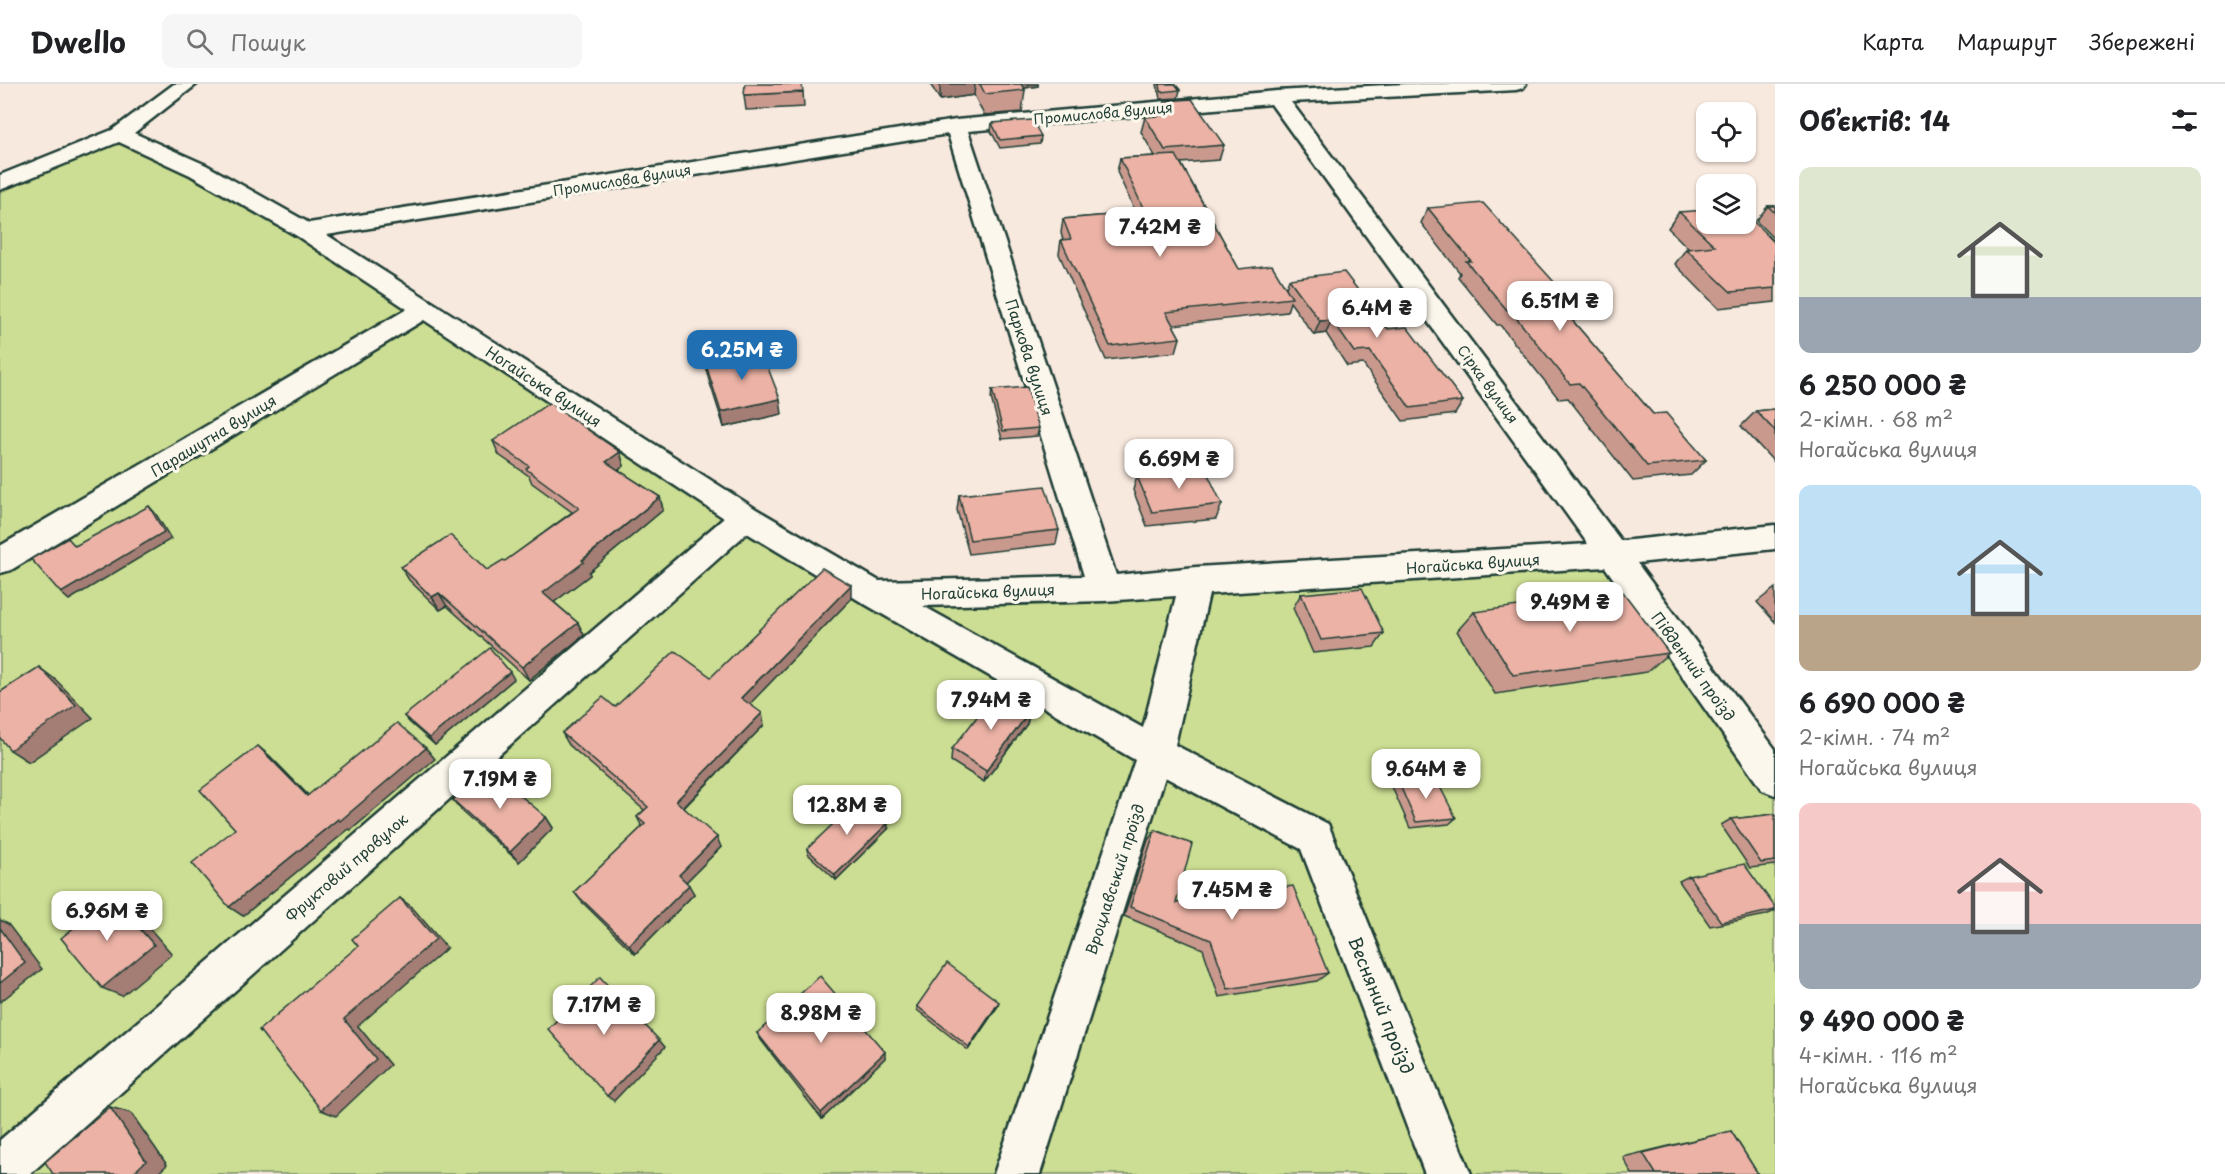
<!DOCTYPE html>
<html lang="uk">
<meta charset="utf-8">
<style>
:root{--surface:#fff;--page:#f6f6f6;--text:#202124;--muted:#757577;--line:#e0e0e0;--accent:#1f6fb2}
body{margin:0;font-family:"Playpen Sans",sans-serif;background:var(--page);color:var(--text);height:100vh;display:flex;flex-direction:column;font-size:22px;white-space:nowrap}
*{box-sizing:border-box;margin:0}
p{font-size:20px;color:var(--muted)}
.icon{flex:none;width:33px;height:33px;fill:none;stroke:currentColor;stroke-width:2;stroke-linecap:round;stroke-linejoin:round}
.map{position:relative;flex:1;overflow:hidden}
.panel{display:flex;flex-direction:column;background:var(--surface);width:450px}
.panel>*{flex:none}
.tools{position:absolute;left:1696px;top:18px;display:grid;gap:12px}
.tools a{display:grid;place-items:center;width:60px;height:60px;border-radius:12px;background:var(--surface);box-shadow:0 2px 4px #0004;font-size:30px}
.price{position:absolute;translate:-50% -51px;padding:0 14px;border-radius:12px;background:#fff;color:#222;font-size:20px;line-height:39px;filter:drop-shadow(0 2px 3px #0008)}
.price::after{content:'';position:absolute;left:50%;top:36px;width:18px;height:14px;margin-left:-9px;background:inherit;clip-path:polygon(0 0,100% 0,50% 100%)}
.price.on{background:var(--accent);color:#fff}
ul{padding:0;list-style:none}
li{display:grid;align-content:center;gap:12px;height:318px;padding:0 24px}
li span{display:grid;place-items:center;height:186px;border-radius:12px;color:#555}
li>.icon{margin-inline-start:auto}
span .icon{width:108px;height:108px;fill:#fffc;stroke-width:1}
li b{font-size:26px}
h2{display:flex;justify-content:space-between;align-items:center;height:72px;padding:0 24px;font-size:26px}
header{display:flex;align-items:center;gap:36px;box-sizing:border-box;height:84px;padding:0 30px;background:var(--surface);border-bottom:2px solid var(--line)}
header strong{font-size:28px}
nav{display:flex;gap:33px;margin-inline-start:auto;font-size:21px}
.search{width:420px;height:54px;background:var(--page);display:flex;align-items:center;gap:15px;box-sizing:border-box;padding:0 21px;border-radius:12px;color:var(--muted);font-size:22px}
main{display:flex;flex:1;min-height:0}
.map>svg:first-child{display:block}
.green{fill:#ccde93;stroke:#768e64;stroke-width:1.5}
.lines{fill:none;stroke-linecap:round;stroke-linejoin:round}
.street-casing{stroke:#1f3d34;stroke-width:5}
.street{fill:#fbf7ec;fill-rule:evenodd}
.wall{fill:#ca998e;stroke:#1f3d34;stroke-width:1.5}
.shaded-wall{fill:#a47d74;stroke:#1f3d34;stroke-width:1.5}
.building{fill:#ebb2a5;stroke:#1f3d34;stroke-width:1.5}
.labels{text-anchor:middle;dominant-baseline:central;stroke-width:6;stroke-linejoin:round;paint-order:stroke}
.far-street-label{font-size:14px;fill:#1f3d34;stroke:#fbf7ec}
.street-label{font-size:15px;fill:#1f3d34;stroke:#fbf7ec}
.near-street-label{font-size:18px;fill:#1f3d34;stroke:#fbf7ec}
</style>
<header>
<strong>Dwello</strong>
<div class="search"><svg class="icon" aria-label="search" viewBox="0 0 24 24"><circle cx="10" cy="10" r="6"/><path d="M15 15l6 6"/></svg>Пошук</div>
<nav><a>Карта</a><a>Маршрут</a><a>Збережені</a></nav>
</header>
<main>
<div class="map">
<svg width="1775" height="1090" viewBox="0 0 1775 1090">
<rect width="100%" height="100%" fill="#f8e9de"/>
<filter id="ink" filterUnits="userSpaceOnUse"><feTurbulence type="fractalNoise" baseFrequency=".0167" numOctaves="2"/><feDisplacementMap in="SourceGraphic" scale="12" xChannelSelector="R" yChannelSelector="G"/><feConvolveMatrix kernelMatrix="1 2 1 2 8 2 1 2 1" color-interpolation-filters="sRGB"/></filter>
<g filter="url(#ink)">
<!-- green -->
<polygon class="green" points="130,52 198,86 874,510 1613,470 1775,694 1775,1090 0,1090 0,108"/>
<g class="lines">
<defs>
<path id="street" d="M174 0H197L134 49 206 81 309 139 956 36 1277 7 1405 0H1526L1523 4 1516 6 1291 18 1621 457 1775 441V465L1637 479 1775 665V711L1762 706 1605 483 1209 510 1175 661 1328 740 1471 1090H1425L1301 765 1165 693 1040 1090H994L1135 676 863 519 747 449 30 1090H0V1056L724 434 424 236 11 486 0 489V462L407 225 297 152 190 91 119 58 0 106V91L112 46ZM1271 20 1588 460 1196 483 1116 491 968 47ZM948 50 1084 492 879 497 756 425 327 151ZM1176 512 1143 644 923 522 1104 517Z"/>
</defs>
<!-- street casing -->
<use href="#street" class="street-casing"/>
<!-- street -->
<use href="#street" class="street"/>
</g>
<!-- wall -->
<g class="wall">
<polygon points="930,0 1038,0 1038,2 1024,4 1025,6 1022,28 984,31 974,11 940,16"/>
<polygon points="1157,0 1175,0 1180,6 1178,14 1160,15"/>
<polygon points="803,8 804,23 746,26 744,11"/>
<polygon points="1165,17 1224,61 1219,76 1181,79 1239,185 1286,204 1289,195 1388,245 1463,317 1455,330 1403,337 1363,280 1347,282 1326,249 1314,251 1290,218 1287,228 1173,241 1180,254 1176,268 1106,276 1059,170 1061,156 1063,156 1061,149 1063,135 1136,129 1117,88 1120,74 1155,72 1141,48 1145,33 1162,32"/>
<polygon points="992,39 1041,52 1040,60 1000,64 991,47"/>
<polygon points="1768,122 1775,122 1775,156 1756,137"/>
<polygon points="1428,124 1573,219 1566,229 1653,330 1706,376 1691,391 1633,397 1568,314 1559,315 1500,241 1497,241 1458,193 1460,189 1421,139"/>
<polygon points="1679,128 1775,159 1775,218 1718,224 1675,180 1686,165 1689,165 1668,144"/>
<polygon points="705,278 782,330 724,343 708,293"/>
<polygon points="992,306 1039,344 1037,352 1002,355 991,314"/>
<polygon points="1775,325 1775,379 1741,342 1756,327"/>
<polygon points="493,357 620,368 624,382 618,386 660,413 663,426 589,488 590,491 554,518 578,539 584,551 529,596 447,522 440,526 409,496 401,483 487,486 505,477 572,428 532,399 529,392 499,371"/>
<polygon points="1137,392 1222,420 1216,435 1147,442 1133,406"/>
<polygon points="959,411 1059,446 1056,460 969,470 957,426"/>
<polygon points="1775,504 1775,538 1757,518"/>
<polygon points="1301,510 1384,549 1374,563 1313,569 1293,524"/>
<polygon points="851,515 749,620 764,641 684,724 721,763 686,798 694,810 635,870 581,817 574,808 642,743 637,733 644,726 569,661 562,649 711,593"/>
<polygon points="1474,528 1669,569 1647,588 1495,610 1457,547"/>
<polygon points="514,595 435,661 409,638 404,632"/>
<polygon points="1030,627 1027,640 984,698 951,677 952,665"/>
<polygon points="1398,697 1456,734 1449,740 1410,744 1392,703"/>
<polygon points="453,716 546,733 553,744 519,778 462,727"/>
<polygon points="1775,730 1775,781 1750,784 1721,741 1731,735"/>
<polygon points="888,745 836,796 808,770 807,765"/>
<polygon points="1155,746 1176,819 1328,889 1317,897 1219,913 1203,865 1124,832 1148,756"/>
<polygon points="1689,792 1775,826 1775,827 1766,831 1710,842 1679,797"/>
<polygon points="917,922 998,922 968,966 917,926"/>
<polygon points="757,949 885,974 822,1035 761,956"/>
<polygon points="1731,1047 1758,1090 1632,1090 1623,1073"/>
</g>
<!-- shaded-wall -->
<g class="shaded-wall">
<polygon points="940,0 975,0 974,11 940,16"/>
<polygon points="1012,0 1038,0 1038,2 1011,6"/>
<polygon points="1332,236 1326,249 1314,251 1320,237"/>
<polygon points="780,315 782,330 724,343 721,328"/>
<polygon points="620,368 624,382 610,392 606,378"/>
<polygon points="660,413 663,426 589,488 590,491 549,522 543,509"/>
<polygon points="149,422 156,430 171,455 69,516 61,509"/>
<polygon points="851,501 851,515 744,626 741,614"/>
<polygon points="439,509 447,522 440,526 432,513"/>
<polygon points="578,539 584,551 529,596 522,583"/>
<polygon points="39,583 56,596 93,634 29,678 10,666"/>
<polygon points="510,588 514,595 435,661 429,654"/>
<polygon points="1030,627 1027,640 984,698 986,687"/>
<polygon points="762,629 764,641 680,727 676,717"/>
<polygon points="258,662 270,672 319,722 307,712"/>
<polygon points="426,664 435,675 351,746 349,745 243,832 229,823"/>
<polygon points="546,733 553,744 519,778 510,768"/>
<polygon points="888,739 888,745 836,796 835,791"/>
<polygon points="717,753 721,763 683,801 679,791"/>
<polygon points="689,801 694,810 635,870 629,861"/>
<polygon points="112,813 131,823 172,870 122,912 102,904"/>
<polygon points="400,814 412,823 447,864 358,942 390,981 336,1032 321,1026 344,935"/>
<polygon points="0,836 8,840 42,885 0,918"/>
<polygon points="999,918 998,922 968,966 969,963"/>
<polygon points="659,956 665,963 614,1017 607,1012"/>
<polygon points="885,968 885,974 822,1035 821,1029"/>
<polygon points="110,1023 131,1029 167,1081 157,1090 132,1090"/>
</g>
<!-- building -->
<g class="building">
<polygon points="745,0 802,0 803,8 744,11"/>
<polygon points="980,0 1021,0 1025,6 985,10"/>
<polygon points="1160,0 1175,0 1180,6 1161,8"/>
<polygon points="1192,15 1224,61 1165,66 1145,33 1167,31 1165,17"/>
<polygon points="1032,36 1041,52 1000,56 992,39"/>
<polygon points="1176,71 1239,185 1272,181 1292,214 1166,228 1180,254 1110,262 1061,156 1071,155 1063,135 1145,128 1120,74"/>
<polygon points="1483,119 1573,219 1558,220 1653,330 1666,329 1706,376 1647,382 1579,299 1570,300 1509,225 1507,226 1466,177 1471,177 1428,124"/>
<polygon points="1768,122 1775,122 1775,129"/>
<polygon points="1707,126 1707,140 1746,140 1746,130 1775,159 1775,204 1731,208 1686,165 1715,162 1679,128"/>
<polygon points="1344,188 1388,245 1407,243 1463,317 1410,324 1370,267 1354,268 1332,236 1320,237 1289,195"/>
<polygon points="761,266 780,315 721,328 705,278"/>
<polygon points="1027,303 1039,344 1003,347 992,306"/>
<polygon points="549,319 620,368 606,378 660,413 582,476 584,478 543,509 578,539 522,583 439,509 432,513 401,483 450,451 487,486 503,476 505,477 579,424 526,385 529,382 493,357"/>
<polygon points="1775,325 1775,347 1756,327"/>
<polygon points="1205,384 1222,420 1152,428 1137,392"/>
<polygon points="1045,402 1059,446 970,456 959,411"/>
<polygon points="149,422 164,448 61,509 31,475 68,454 75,462"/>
<polygon points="822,484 851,501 741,614 762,629 676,717 717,753 679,791 689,801 629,861 574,808 645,740 637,733 648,723 562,649 603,613 615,623 675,567 711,593"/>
<polygon points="1362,504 1384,549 1321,556 1301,510"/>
<polygon points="1623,508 1669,569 1513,591 1474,528"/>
<polygon points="490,564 510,588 429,654 404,632"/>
<polygon points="39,583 76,621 10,666 0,654 0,608"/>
<polygon points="997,607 1030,627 986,687 952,665"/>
<polygon points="397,639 426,664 340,737 338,735 229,823 192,779 235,745 200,706 258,662 307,712"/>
<polygon points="489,685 546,733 510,768 453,716"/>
<polygon points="1435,693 1456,734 1416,738 1398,697"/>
<polygon points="860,714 888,739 835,791 807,765"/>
<polygon points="1775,730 1775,777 1761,779 1731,735"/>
<polygon points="1155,746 1192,760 1176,819 1293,802 1328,889 1228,905 1211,856 1130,823"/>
<polygon points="1744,780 1775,823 1775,826 1721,838 1689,792"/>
<polygon points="112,813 154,861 102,904 61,854"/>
<polygon points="400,814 436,855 344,935 376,975 321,1026 259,946 358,862 352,855"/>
<polygon points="0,844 25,879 0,899"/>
<polygon points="947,879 999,918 969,963 917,922"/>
<polygon points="820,892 885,968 821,1029 757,949"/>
<polygon points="600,893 659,956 607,1012 548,945"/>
<polygon points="110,1023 146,1077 132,1090 53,1090 45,1078"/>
<polygon points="1731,1047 1758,1090 1656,1090 1643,1069"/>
</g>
</g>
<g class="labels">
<!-- far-street labels -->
<g class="far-street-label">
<text transform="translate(1103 29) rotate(-5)">Промислова вулиця</text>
<text transform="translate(622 96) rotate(-9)">Промислова вулиця</text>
<text transform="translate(1488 300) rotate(54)">Сірка вулиця</text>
</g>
<!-- street labels -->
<g class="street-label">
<text transform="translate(1030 273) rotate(72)">Паркова вулиця</text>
<text transform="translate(544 302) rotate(33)">Ногайська вулиця</text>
<text transform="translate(213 351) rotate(-31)">Парашутна вулиця</text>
<text transform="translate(1473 479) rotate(-4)">Ногайська вулиця</text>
<text transform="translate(988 507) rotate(-2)">Ногайська вулиця</text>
<text transform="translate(1694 582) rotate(54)">Південний проїзд</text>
<text transform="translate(346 783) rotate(-41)">Фруктовий провулок</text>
<text transform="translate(1114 795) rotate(-72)">Вроцлавський проїзд</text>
</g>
<!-- near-street labels -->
<g class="near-street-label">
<text transform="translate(1382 921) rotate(68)">Весняний проїзд</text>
</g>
</g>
</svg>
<div class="tools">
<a><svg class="icon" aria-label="locate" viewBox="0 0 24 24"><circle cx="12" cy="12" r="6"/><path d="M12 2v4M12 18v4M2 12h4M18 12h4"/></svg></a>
<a><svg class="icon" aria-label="layers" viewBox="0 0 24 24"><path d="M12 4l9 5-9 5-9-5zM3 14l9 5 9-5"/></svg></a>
</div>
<b class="price" style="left:1160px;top:174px">7.42M ₴</b>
<b class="price" style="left:1560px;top:248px">6.51M ₴</b>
<b class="price" style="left:1377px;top:255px">6.4M ₴</b>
<b class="price on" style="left:742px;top:297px">6.25M ₴</b>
<b class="price" style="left:1179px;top:406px">6.69M ₴</b>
<b class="price" style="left:1570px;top:549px">9.49M ₴</b>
<b class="price" style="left:991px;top:647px">7.94M ₴</b>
<b class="price" style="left:1426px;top:716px">9.64M ₴</b>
<b class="price" style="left:500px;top:726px">7.19M ₴</b>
<b class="price" style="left:847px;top:752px">12.8M ₴</b>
<b class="price" style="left:1232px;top:837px">7.45M ₴</b>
<b class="price" style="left:107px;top:858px">6.96M ₴</b>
<b class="price" style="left:604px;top:952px">7.17M ₴</b>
<b class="price" style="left:821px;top:960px">8.98M ₴</b>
</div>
<section class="panel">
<h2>Об’єктів: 14<svg class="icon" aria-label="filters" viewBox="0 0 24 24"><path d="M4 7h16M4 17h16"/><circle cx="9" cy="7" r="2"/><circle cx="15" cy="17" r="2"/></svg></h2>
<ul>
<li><span style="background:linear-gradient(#dfe7d0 70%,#9aa5b1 0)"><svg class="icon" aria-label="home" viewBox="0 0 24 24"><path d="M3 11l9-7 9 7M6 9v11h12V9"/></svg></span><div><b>6 250 000 ₴</b><p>2-кімн. · 68 m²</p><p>Ногайська вулиця</p></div></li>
<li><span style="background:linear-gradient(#bfe0f5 70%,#b9a48a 0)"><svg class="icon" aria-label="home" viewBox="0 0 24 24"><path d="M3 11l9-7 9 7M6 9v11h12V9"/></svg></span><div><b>6 690 000 ₴</b><p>2-кімн. · 74 m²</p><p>Ногайська вулиця</p></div></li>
<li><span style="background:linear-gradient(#f6c9c9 65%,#9aa5b1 0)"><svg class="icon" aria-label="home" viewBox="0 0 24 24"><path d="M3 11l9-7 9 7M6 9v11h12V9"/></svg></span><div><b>9 490 000 ₴</b><p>4-кімн. · 116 m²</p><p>Ногайська вулиця</p></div></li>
</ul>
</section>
</main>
